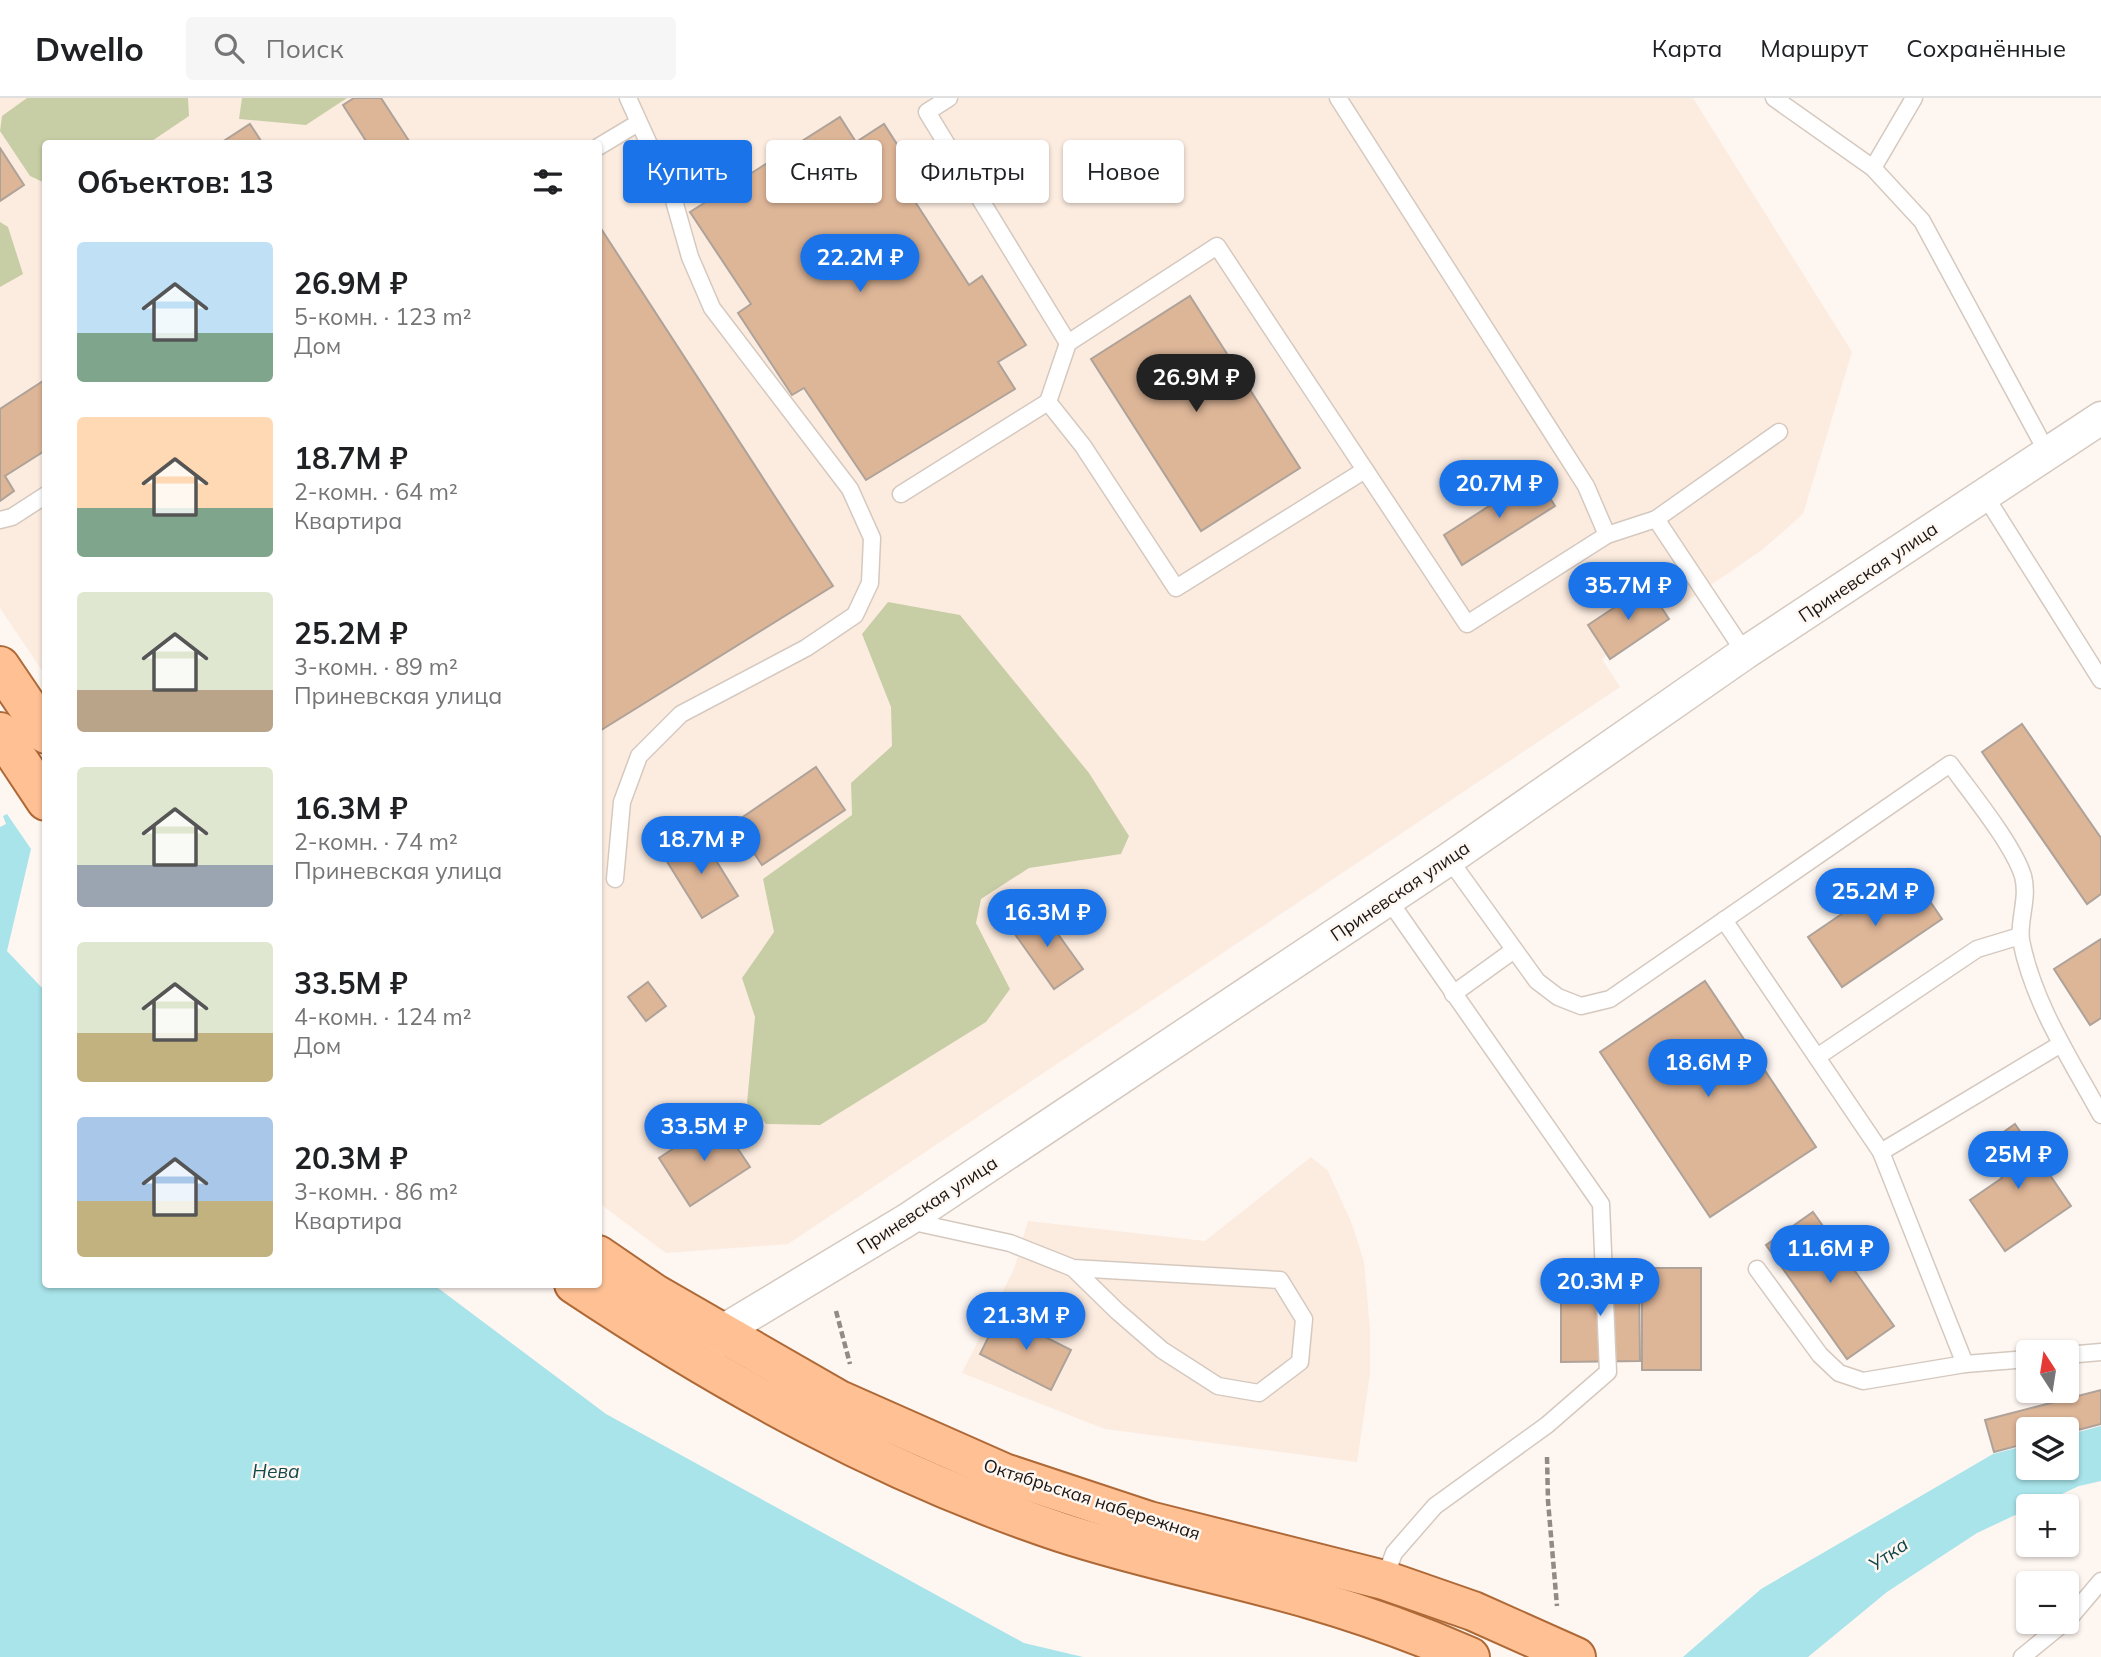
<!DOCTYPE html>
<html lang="ru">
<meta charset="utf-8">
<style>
:root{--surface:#fff;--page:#f6f6f6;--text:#202124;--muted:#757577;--line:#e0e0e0;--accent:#1a73e8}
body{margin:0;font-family:Mulish,sans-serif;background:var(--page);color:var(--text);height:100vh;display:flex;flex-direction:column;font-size:26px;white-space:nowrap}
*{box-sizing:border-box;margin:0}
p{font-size:23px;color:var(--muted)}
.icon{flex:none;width:38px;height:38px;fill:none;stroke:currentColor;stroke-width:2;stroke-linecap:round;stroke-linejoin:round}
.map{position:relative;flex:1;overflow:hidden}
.side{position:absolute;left:42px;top:42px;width:560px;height:1148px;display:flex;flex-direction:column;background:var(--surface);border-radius:7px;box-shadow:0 2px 5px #0004}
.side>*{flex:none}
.top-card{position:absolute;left:623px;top:42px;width:665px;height:63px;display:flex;gap:14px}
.needle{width:46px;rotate:348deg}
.fabs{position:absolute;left:2016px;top:1242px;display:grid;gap:14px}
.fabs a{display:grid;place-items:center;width:63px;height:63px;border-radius:7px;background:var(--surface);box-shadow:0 2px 5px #0004;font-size:35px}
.price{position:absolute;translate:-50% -60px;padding:0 16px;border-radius:24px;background:var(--accent);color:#fff;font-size:23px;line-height:46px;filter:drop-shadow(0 2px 4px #0008)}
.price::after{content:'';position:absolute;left:50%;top:42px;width:21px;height:16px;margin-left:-10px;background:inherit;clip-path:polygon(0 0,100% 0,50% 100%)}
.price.active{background:#222;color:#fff}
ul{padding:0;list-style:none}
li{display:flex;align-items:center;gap:21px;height:175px;padding:0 35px}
li span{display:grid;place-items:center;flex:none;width:196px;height:140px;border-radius:7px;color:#555}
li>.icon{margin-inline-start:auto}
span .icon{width:84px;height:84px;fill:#fffc;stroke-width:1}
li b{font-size:30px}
h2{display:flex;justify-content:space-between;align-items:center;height:84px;padding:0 35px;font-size:30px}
.chip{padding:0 24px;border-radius:7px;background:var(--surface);box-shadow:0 2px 5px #0004;font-size:24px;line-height:63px}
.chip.active{background:var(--accent);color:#fff}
header{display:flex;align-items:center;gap:42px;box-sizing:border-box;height:98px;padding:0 35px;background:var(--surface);border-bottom:2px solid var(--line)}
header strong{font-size:33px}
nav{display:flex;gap:38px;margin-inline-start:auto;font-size:24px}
.search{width:490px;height:63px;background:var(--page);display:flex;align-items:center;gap:18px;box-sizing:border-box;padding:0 24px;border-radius:7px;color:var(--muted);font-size:26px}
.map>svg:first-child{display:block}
.built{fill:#fcece0}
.green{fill:#c7cea5}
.water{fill:#a8e4ea}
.building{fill:#ddb597;stroke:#aea299;stroke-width:2}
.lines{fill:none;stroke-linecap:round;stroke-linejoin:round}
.service-casing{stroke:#d5c9bf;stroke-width:19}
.minor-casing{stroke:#d5c9bf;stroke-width:35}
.primary-casing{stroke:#ae6937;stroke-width:42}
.path{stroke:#918b87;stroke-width:4.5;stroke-dasharray:7 3.5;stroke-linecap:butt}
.service{stroke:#fff;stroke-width:16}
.minor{stroke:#fff;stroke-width:32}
.primary{stroke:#ffc194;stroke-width:38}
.labels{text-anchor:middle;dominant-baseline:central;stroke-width:5;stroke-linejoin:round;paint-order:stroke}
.street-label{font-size:18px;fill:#181411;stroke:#fef6f1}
.water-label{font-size:19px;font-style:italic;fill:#10474c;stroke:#fef6f1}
</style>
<header>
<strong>Dwello</strong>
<div class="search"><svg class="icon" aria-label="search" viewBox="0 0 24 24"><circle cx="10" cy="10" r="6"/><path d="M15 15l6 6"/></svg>Поиск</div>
<nav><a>Карта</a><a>Маршрут</a><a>Сохранённые</a></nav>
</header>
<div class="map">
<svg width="2101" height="1559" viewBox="0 0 2101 1559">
<rect width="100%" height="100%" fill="#fef6f1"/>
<!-- built -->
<g class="built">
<polygon points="0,0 1693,0 1852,254 1803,416 1762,452 1667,517 1669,521 1610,561 1607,557 1602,561 1620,589 788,1146 666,1155 599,1105 598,46 46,46 45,577 0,510"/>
<polygon points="1311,1059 1328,1073 1352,1126 1364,1164 1370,1231 1370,1276 1357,1364 1105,1331 962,1275 1014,1171 1028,1123 1205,1143"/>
</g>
<!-- green -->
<g class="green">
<polygon points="27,0 188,0 189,18 149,45 46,46 45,85 30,78 0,33 2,18"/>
<polygon points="242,0 347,0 306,27 239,21"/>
<polygon points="0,124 8,129 23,176 0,189"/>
<polygon points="888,504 960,517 1089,675 1129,738 1121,756 1029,770 981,801 976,825 1010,891 986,924 820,1027 766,1026 747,1005 755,919 742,880 774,834 763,781 852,717 851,685 892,648 891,609 862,536"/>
</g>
<!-- water -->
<g class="water">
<polygon points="7,716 31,751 7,853 45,893 46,1186 434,1187 606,1316 1024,1545 1083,1559 0,1559 0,729 6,726 3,718"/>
<polygon points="2101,1328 2101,1383 2079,1388 2034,1409 2028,1409 2028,1411 1977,1435 1887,1494 1808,1559 1683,1559 1761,1491 1993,1356 2028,1347 2028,1370 2067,1370 2067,1337"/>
</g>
<!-- building -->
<g class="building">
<polygon points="354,0 381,0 411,46 368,46 343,7"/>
<polygon points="840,19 856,44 884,26 927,93 914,102 969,187 982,178 1026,247 998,264 1015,291 866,382 804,290 792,297 738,215 751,206 690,114"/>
<polygon points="250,26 263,46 219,46"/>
<polygon points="0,50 24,87 0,103"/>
<polygon points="598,126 833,488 598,634"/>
<polygon points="1190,198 1300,370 1201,433 1091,261"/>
<polygon points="46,281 46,352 5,378 14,393 0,403 0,311"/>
<polygon points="1536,378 1555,408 1462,467 1444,437"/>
<polygon points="1647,488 1669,521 1610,561 1588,527"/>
<polygon points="2022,626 2101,740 2101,796 2087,806 1982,654"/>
<polygon points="816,669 845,712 762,767 734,725"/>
<polygon points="699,735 738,798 702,820 663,757"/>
<polygon points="1908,771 1942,821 1842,889 1808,839"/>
<polygon points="1040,811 1083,871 1054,891 1012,832"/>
<polygon points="2101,841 2101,920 2090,927 2054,871"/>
<polygon points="1705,883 1816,1049 1710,1119 1600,954"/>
<polygon points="648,884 666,908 646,923 628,899"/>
<polygon points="718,1021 750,1069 690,1108 659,1060"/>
<polygon points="2015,1026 2071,1108 2005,1153 1970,1102 2002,1080 1981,1050"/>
<polygon points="1813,1114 1894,1228 1847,1261 1766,1147"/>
<rect x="1642" y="1170" width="59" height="102"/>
<polygon points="1639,1175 1640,1263 1561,1264 1561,1176"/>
<polygon points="1000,1216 1071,1252 1051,1292 980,1256"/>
<polygon points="2101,1292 2101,1326 2067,1335 2067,1332 2028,1332 2028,1345 1994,1354 1985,1322"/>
</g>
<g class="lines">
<defs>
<g id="service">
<polyline points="949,0 927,14 1068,245"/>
<polyline points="1338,0 1586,388 1607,437"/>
<polyline points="1774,0 1873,70 1922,123 2047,354"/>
<polyline points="598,49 638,25"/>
<polyline points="1873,70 1914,0"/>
<polyline points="1048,304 1083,348 1176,490 1365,372"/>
<polyline points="901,396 1048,304 1068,245 1217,148 1467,526 1607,437 1656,421 1779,334"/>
<polyline points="1984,396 2101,582"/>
<polyline points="1656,421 1745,555"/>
<polyline points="0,422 12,419 46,397"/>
<path d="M1449 761 1537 883 1558 899 1581 908 1610 901 1950 666C1971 695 2013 746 2023 778 2029 800 2018 823 2021 842 2033 905 2071 962 2101 1017"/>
<polyline points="615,781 622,704 639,658 681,616 806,550 855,517 870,485 872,440 850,391 712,210 690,159 673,99 628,0"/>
<polyline points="1724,822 1881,1054 1965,1266"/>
<polyline points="1453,896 1514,852"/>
<polyline points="1817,959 1977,851 2020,838"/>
<polyline points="1881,1054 2061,946"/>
<polyline points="909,1123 1010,1145 1073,1170 1280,1182 1304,1221 1300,1264 1259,1295 1218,1288 1162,1252 1117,1213 1073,1170"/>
<polyline points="1757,1171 1820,1257 1839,1275 1863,1283 1965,1266 2028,1261"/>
<polyline points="2067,1257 2101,1254"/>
<polyline points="1384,1482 1394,1455 1435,1408 1547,1327 1608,1274 1601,1106 1388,801"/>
<polyline points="2067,1523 2101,1483"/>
<polyline points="2022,1559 2065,1524"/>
</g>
<polyline id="minor" points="709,1252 721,1234 907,1122 1449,761 1745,555 2101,320"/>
<g id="primary">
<polyline points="0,568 46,636"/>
<polyline points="0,634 46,703"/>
<polyline points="598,1157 655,1196 839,1302 1004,1375 1149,1423 1384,1482 1473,1513 1576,1559"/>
<path d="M574 1186C726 1287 886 1376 1060 1434 1142 1461 1227 1477 1310 1501 1365 1517 1418 1536 1470 1559"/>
</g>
</defs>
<!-- service casing -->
<use href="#service" class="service-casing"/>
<!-- minor casing -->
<use href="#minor" class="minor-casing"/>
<!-- primary casing -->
<use href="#primary" class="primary-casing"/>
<!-- path -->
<g class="path">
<polyline points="836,1213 850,1266"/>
<polyline points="1547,1359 1548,1403 1557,1508"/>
</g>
<!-- service -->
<use href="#service" class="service"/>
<!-- minor -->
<use href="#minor" class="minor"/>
<!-- primary -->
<use href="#primary" class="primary"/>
</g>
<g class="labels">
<!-- street labels -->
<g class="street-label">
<text transform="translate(1868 474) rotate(-34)">Приневская улица</text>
<text transform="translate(1400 793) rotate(-34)">Приневская улица</text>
<text transform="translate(927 1107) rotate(-33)">Приневская улица</text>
<text transform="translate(1092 1401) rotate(18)">Октябрьская набережная</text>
</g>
<!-- water labels -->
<g class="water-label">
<text x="276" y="1373">Нева</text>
<text transform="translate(1888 1456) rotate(-35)">Утка</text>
</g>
</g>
</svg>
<div class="fabs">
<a><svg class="needle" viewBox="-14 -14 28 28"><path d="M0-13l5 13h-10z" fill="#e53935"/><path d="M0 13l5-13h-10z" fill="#757577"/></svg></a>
<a><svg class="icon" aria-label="layers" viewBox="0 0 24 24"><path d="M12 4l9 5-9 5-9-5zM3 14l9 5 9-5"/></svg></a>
<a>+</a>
<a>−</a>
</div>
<b class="price" style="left:860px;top:196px">22.2M ₽</b>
<b class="price active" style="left:1196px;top:316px">26.9M ₽</b>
<b class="price" style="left:1499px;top:422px">20.7M ₽</b>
<b class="price" style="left:1628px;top:524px">35.7M ₽</b>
<b class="price" style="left:701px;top:778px">18.7M ₽</b>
<b class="price" style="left:1875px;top:830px">25.2M ₽</b>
<b class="price" style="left:1047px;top:851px">16.3M ₽</b>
<b class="price" style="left:1708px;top:1001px">18.6M ₽</b>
<b class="price" style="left:704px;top:1065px">33.5M ₽</b>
<b class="price" style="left:2018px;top:1093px">25M ₽</b>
<b class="price" style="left:1830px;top:1187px">11.6M ₽</b>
<b class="price" style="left:1600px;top:1220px">20.3M ₽</b>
<b class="price" style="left:1026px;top:1254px">21.3M ₽</b>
<div class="top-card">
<a class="chip active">Купить</a>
<a class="chip">Снять</a>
<a class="chip">Фильтры</a>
<a class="chip">Новое</a>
</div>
<section class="side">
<h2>Объектов: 13<svg class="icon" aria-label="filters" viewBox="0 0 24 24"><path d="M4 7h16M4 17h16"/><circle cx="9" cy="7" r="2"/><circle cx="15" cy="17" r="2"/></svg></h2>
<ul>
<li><span style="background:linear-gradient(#bfe0f5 65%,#7fa58c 0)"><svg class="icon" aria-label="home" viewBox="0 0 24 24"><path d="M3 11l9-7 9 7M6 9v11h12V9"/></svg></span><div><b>26.9M ₽</b><p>5-комн. · 123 m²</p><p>Дом</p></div></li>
<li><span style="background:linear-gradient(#ffd9b3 65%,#7fa58c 0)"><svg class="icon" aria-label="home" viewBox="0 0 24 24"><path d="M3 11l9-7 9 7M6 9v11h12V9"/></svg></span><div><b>18.7M ₽</b><p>2-комн. · 64 m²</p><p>Квартира</p></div></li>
<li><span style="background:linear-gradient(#dfe7d0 70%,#b9a48a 0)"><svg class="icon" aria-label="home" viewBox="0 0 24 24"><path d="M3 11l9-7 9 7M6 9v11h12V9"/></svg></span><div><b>25.2M ₽</b><p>3-комн. · 89 m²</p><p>Приневская улица</p></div></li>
<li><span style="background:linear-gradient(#dfe7d0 70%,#9aa5b1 0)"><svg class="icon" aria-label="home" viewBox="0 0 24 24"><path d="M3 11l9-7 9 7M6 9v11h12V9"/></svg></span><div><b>16.3M ₽</b><p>2-комн. · 74 m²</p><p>Приневская улица</p></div></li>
<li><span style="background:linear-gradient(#dfe7d0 65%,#c2b280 0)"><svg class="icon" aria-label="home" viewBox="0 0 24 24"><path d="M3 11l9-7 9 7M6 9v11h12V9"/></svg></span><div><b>33.5M ₽</b><p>4-комн. · 124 m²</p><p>Дом</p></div></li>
<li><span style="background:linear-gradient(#a9c7e8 60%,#c2b280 0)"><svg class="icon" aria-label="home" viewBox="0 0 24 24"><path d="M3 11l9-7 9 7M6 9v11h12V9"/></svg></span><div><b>20.3M ₽</b><p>3-комн. · 86 m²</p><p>Квартира</p></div></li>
</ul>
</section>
</div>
